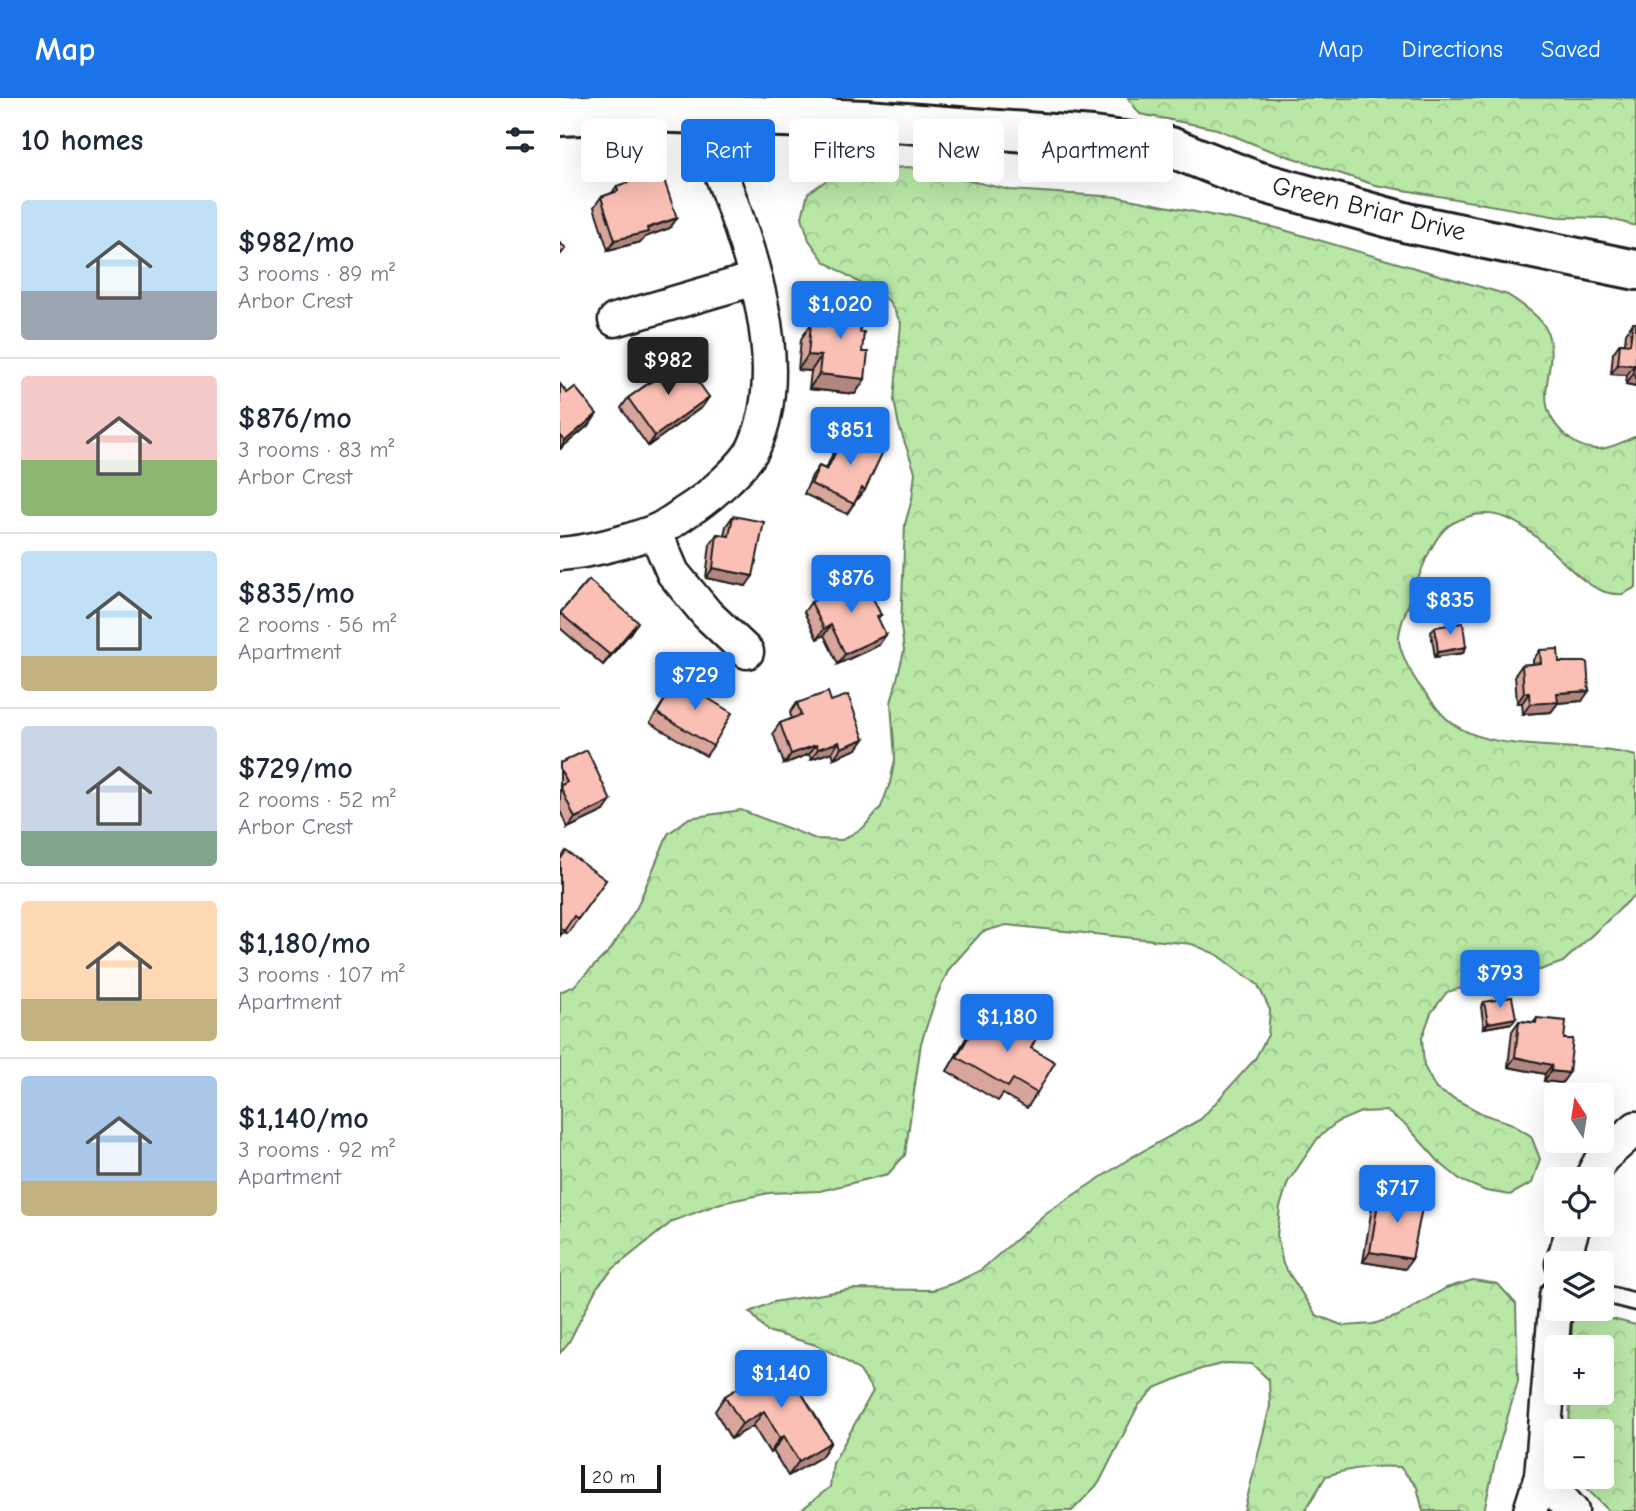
<!DOCTYPE html>
<meta charset="utf-8">
<style>
:root{--surface:#fff;--page:#f2f2f3;--text:#1f2937;--muted:#747a83;--line:#e0e1e3;--accent:#1a73e8}
body{margin:0;font-family:"Comic Neue",sans-serif;background:var(--page);color:var(--text);height:100vh;display:flex;flex-direction:column;font-size:26px;white-space:nowrap}
*{box-sizing:border-box;margin:0}
p{font-size:23px;color:var(--muted)}
.icon{flex:none;width:38px;height:38px;fill:none;stroke:currentColor;stroke-width:2;stroke-linecap:round;stroke-linejoin:round}
.map{position:relative;flex:1;overflow:hidden}
.details{display:flex;flex-direction:column;background:var(--surface);width:560px}
.details>*{flex:none}
.hud{position:absolute;left:21px;top:21px;width:665px;height:63px;display:flex;gap:14px}
.needle{width:46px;rotate:348deg}
.buttons{position:absolute;left:984px;top:985px;display:grid;gap:14px}
.buttons a{display:grid;place-items:center;width:70px;height:70px;border-radius:7px;background:var(--surface);box-shadow:0 7px 28px #0002;font-size:35px}
.scale{position:absolute;left:21px;bottom:18px;width:80px;box-sizing:border-box;padding-left:7px;border:4px solid #1c1c1c;border-top:0;font-size:19px;line-height:24px;white-space:nowrap;color:#1c1c1c;-webkit-text-stroke:5px #fff;paint-order:stroke}
.price{position:absolute;translate:-50% -60px;padding:0 16px;border-radius:7px;background:var(--accent);color:#fff;font-size:23px;line-height:46px;filter:drop-shadow(0 2px 4px #0008)}
.price::after{content:'';position:absolute;left:50%;top:42px;width:21px;height:16px;margin-left:-10px;background:inherit;clip-path:polygon(0 0,100% 0,50% 100%)}
.price.on{background:#222;color:#fff}
ul{padding:0;list-style:none}
li{display:flex;align-items:center;gap:21px;height:175px;padding:0 21px}
li+li{border-top:2px solid var(--line)}
li span{display:grid;place-items:center;flex:none;width:196px;height:140px;border-radius:7px;color:#555}
li>.icon{margin-inline-start:auto}
span .icon{width:84px;height:84px;fill:#fffc;stroke-width:1}
li b{font-size:30px}
h2{display:flex;justify-content:space-between;align-items:center;height:84px;padding:0 21px;font-size:30px}
.tag{padding:0 24px;border-radius:7px;background:var(--surface);box-shadow:0 7px 28px #0002;font-size:24px;line-height:63px}
.tag.on{background:var(--accent);color:#fff}
header{display:flex;align-items:center;gap:42px;box-sizing:border-box;height:98px;padding:0 35px;background:var(--accent);color:#fff}
header strong{font-size:33px}
nav{display:flex;gap:38px;margin-inline-start:auto;font-size:24px}
main{display:flex;flex:1;min-height:0}
.map>svg:first-child{display:block}
.forest{fill:url(#forest-crowns);stroke:#6a8261;stroke-width:2}
.lines{fill:none;stroke-linecap:round;stroke-linejoin:round}
.lane-casing{stroke:#1c1c1c;stroke-width:21}
.street-casing{stroke:#1c1c1c;stroke-width:37}
.secondary-casing{stroke:#1c1c1c;stroke-width:44}
.lane{stroke:#fff;stroke-width:16}
.street{stroke:#fff;stroke-width:32}
.secondary{stroke:#fff;stroke-width:38}
.wall{fill:#d8a59c;stroke:#1c1c1c;stroke-width:2}
.shaded-wall{fill:#b0867f;stroke:#1c1c1c;stroke-width:2}
.building{fill:#fbc0b5;stroke:#1c1c1c;stroke-width:2}
.labels{text-anchor:middle;dominant-baseline:central;stroke-width:5;stroke-linejoin:round;paint-order:stroke}
.street-label{font-size:26px;fill:#1c1c1c;stroke:#fff}
</style>
<header>
<strong>Map</strong>
<nav><a>Map</a><a>Directions</a><a>Saved</a></nav>
</header>
<main>
<section class="details">
<h2>10 homes<svg class="icon" aria-label="filters" viewBox="0 0 24 24"><path d="M4 7h16M4 17h16"/><circle cx="9" cy="7" r="2"/><circle cx="15" cy="17" r="2"/></svg></h2>
<ul>
<li><span style="background:linear-gradient(#bfe0f5 65%,#9aa5b1 0)"><svg class="icon" aria-label="home" viewBox="0 0 24 24"><path d="M3 11l9-7 9 7M6 9v11h12V9"/></svg></span><div><b>$982/mo</b><p>3 rooms · 89 m²</p><p>Arbor Crest</p></div></li>
<li><span style="background:linear-gradient(#f6c9c9 60%,#8fb573 0)"><svg class="icon" aria-label="home" viewBox="0 0 24 24"><path d="M3 11l9-7 9 7M6 9v11h12V9"/></svg></span><div><b>$876/mo</b><p>3 rooms · 83 m²</p><p>Arbor Crest</p></div></li>
<li><span style="background:linear-gradient(#bfe0f5 75%,#c2b280 0)"><svg class="icon" aria-label="home" viewBox="0 0 24 24"><path d="M3 11l9-7 9 7M6 9v11h12V9"/></svg></span><div><b>$835/mo</b><p>2 rooms · 56 m²</p><p>Apartment</p></div></li>
<li><span style="background:linear-gradient(#c9d6e8 75%,#7fa58c 0)"><svg class="icon" aria-label="home" viewBox="0 0 24 24"><path d="M3 11l9-7 9 7M6 9v11h12V9"/></svg></span><div><b>$729/mo</b><p>2 rooms · 52 m²</p><p>Arbor Crest</p></div></li>
<li><span style="background:linear-gradient(#ffd9b3 70%,#c2b280 0)"><svg class="icon" aria-label="home" viewBox="0 0 24 24"><path d="M3 11l9-7 9 7M6 9v11h12V9"/></svg></span><div><b>$1,180/mo</b><p>3 rooms · 107 m²</p><p>Apartment</p></div></li>
<li><span style="background:linear-gradient(#a9c7e8 75%,#c2b280 0)"><svg class="icon" aria-label="home" viewBox="0 0 24 24"><path d="M3 11l9-7 9 7M6 9v11h12V9"/></svg></span><div><b>$1,140/mo</b><p>3 rooms · 92 m²</p><p>Apartment</p></div></li>
</ul>
</section>
<div class="map">
<svg width="1076" height="1413" viewBox="0 0 1076 1413">
<defs>
<pattern id="forest-crowns" width="20" height="18" patternUnits="userSpaceOnUse" patternTransform="scale(1.75)"><rect width="20" height="18" fill="#b8e7a6"/><path d="M2 6a3 3 0 1 1 6 0M12 15a3 3 0 1 1 6 0" fill="none" stroke="#9ec68e"/></pattern>
</defs>
<rect width="100%" height="100%" fill="#fff"/>
<filter id="ink" filterUnits="userSpaceOnUse"><feTurbulence type="fractalNoise" baseFrequency=".0143" numOctaves="2"/><feDisplacementMap in="SourceGraphic" scale="14" xChannelSelector="R" yChannelSelector="G"/><feConvolveMatrix kernelMatrix="1 2 1 2 8 2 1 2 1" color-interpolation-filters="sRGB"/></filter>
<g filter="url(#ink)">
<!-- forest -->
<g class="forest">
<polygon points="568,0 1076,0 1076,128 1047,120 998,119 815,87 706,51 657,31 580,16"/>
<path d="M349 69 450 92 559 99 717 130 948 197C961 206 981 218 987 233 1002 274 963 304 1011 342 1035 359 1053 349 1076 338V489C1072 491 1066 495 1062 496 1005 501 970 383 893 425 871 436 857 485 848 508 844 517 838 534 839 544 842 558 851 576 859 587 868 598 876 611 886 620 926 659 1024 642 1076 658V796L1003 864 980 872 955 875 887 894 871 915 862 940 864 968 876 991 923 1016 950 1025 971 1038 980 1061 972 1085 950 1097 926 1093 902 1083 881 1066 846 1027 826 1013 801 1014 777 1024 758 1040 728 1084 720 1109 717 1138 723 1166 756 1217 784 1228 813 1226 838 1218 886 1190 913 1182 938 1186 956 1206 958 1283 937 1355 924 1413H863L857 1389 840 1369C813 1367 791 1370 766 1378L745 1413H684L710 1308 709 1282 692 1266 666 1265 641 1271 595 1290 578 1308 539 1385 512 1413H240L270 1389 273 1365 313 1293 300 1273 280 1259 256 1247 207 1233 190 1214 213 1204 293 1191 373 1192 397 1184 421 1172 486 1115 572 1059 641 1021 695 961 708 937 710 912 698 887 658 857 632 846 446 827 422 834 389 871 377 897 361 945 345 1057 328 1076 260 1093 209 1095 161 1105 113 1123 53 1171 37 1189 9 1244 0 1255V894L14 888 51 851 77 809 108 736 129 720 181 712 256 741 282 742 304 729 321 709 330 685 335 661 331 605 344 553 341 528 345 426 352 401 355 374 339 328 334 302 341 225 329 203 264 163 249 142 242 119 248 95 270 80 296 72Z"/>
<polygon points="1013,1211 1076,1227 1076,1413 1049,1413 1015,1379 1041,1379 1041,1334 1009,1333 1010,1295 1041,1295 1041,1250 1011,1249"/>
</g>
<g class="lines">
<defs>
<polyline id="lane" points="1041,1195 1076,1204"/>
<g id="street">
<polyline points="55,222 195,181"/>
<polyline points="95,433 113,475 147,516 187,554"/>
<path d="M0 456C28 454 66 444 93 434 106 429 118 419 129 412 147 401 185 368 194 349 239 252 172 110 139 16"/>
<polyline points="1030,1082 1042,1060 1076,1030"/>
<polyline points="1002,1166 1014,1127"/>
<polyline points="981,1378 1012,1413"/>
<polyline points="970,1413 981,1378 996,1198"/>
</g>
<polyline id="secondary" points="0,18 86,14 307,22 533,39 610,49 693,82 848,125 1076,172"/>
</defs>
<!-- lane casing -->
<use href="#lane" class="lane-casing"/>
<!-- street casing -->
<use href="#street" class="street-casing"/>
<!-- secondary casing -->
<use href="#secondary" class="secondary-casing"/>
<!-- lane -->
<use href="#lane" class="lane"/>
<!-- street -->
<use href="#street" class="street"/>
<!-- secondary -->
<use href="#secondary" class="secondary"/>
</g>
<!-- wall -->
<g class="wall">
<polygon points="57,88 117,120 110,130 85,139 81,144 48,152 34,109 41,99 52,95"/>
<polygon points="267,202 300,234 305,281 295,296 249,291 251,273 238,272 241,241 251,226 255,227 256,217"/>
<polygon points="1073,225 1076,225 1076,288 1066,286 1067,277 1051,276 1053,255 1060,245 1065,245 1066,235"/>
<polygon points="91,281 149,299 142,309 88,348 61,310 68,300 86,287"/>
<polygon points="0,286 30,326 0,351"/>
<polygon points="290,330 305,392 298,401 297,401 287,416 244,396 252,378 259,368 266,371 273,355 281,345"/>
<polygon points="173,418 186,488 146,480 150,446 157,436 164,437 166,428"/>
<polygon points="29,482 71,534 43,567 0,530 0,515"/>
<polygon points="251,504 321,517 318,520 319,547 278,566 264,537 257,541 244,514"/>
<polygon points="875,529 906,549 903,555 875,559 871,534"/>
<polygon points="980,552 999,564 1022,603 998,605 991,614 963,616 962,605 957,605 955,577 962,567 973,566 973,562"/>
<polygon points="117,582 146,599 153,648 146,658 90,625"/>
<polygon points="271,603 297,651 274,660 272,654 251,661 249,656 224,666 213,635 220,625 232,621 230,615 237,605"/>
<polygon points="0,665 44,713 8,730 0,713"/>
<polygon points="0,762 46,782 7,836 4,833 0,838"/>
<polygon points="924,904 956,920 952,925 924,930 921,909"/>
<polygon points="449,918 471,950 477,995 467,1010 443,996 438,1003 387,973 409,935 419,920 439,932"/>
<polygon points="977,920 1004,941 1002,985 984,983 985,976 948,969 952,933 959,923 974,924"/>
<polygon points="820,1093 845,1171 803,1164 813,1103"/>
<polygon points="223,1264 271,1344 261,1359 228,1378 213,1353 210,1355 193,1328 171,1341 155,1313 165,1298"/>
</g>
<!-- shaded-wall -->
<g class="shaded-wall">
<polygon points="117,120 110,130 85,139 81,144 48,152 55,142"/>
<polygon points="248,257 261,258 251,273 238,272"/>
<polygon points="1058,266 1074,267 1067,277 1051,276"/>
<polygon points="259,276 305,281 295,296 249,291"/>
<polygon points="1073,276 1076,277 1076,288 1066,286"/>
<polygon points="149,299 142,309 88,348 95,338"/>
<polygon points="37,316 30,326 0,351 5,343"/>
<polygon points="153,470 193,478 186,488 146,480"/>
<polygon points="78,524 71,534 43,567 50,557"/>
<polygon points="271,527 264,537 257,541 264,531"/>
<polygon points="326,537 319,547 278,566 285,556"/>
<polygon points="906,549 903,555 875,559 878,554"/>
<polygon points="1029,593 1022,603 998,605 991,614 963,616 970,606 997,595"/>
<polygon points="964,595 969,595 962,605 957,605"/>
<polygon points="304,641 297,651 274,660 281,650"/>
<polygon points="279,644 272,654 251,661 258,651"/>
<polygon points="256,647 249,656 224,666 231,656"/>
<polygon points="51,703 44,713 8,730 15,720"/>
<polygon points="956,920 952,925 924,930 928,925"/>
<polygon points="955,959 992,967 985,976 948,969"/>
<polygon points="991,973 1009,975 1002,985 984,983"/>
<polygon points="810,1154 852,1161 845,1171 803,1164"/>
<polygon points="204,1313 193,1328 171,1341 182,1326"/>
<polygon points="224,1338 213,1353 210,1355 220,1340"/>
<polygon points="271,1344 261,1359 228,1378 239,1363"/>
</g>
<!-- building -->
<g class="building">
<polygon points="101,73 117,120 87,130 88,134 55,142 41,99 58,93 57,88"/>
<polygon points="0,145 6,150 0,157"/>
<polygon points="267,202 302,206 300,234 304,234 302,254 308,254 305,281 259,276 261,258 248,257 251,226 264,228"/>
<polygon points="1073,225 1076,225 1076,277 1073,276 1074,267 1058,266 1060,245 1070,246"/>
<polygon points="122,261 149,299 95,338 68,300 92,283 91,281 104,270 106,273"/>
<polygon points="0,286 7,295 15,289 37,316 5,343 0,337"/>
<polygon points="290,330 326,347 305,392 302,390 294,406 251,386 259,368 267,372 280,345 283,346"/>
<polygon points="173,418 204,424 193,478 153,470 157,436 169,438"/>
<polygon points="303,479 321,517 317,518 326,537 285,556 271,527 264,531 251,504"/>
<polygon points="29,482 78,524 50,557 0,515"/>
<polygon points="903,525 906,549 878,554 875,529"/>
<polygon points="998,551 999,564 1027,564 1029,593 997,595 998,604 970,606 969,595 964,595 962,567 981,565 980,552"/>
<polygon points="117,582 136,593 139,588 149,594 146,599 172,615 153,648 97,615"/>
<polygon points="268,594 271,603 288,597 304,641 281,650 279,644 258,651 256,647 231,656 220,625 241,617 237,605"/>
<polygon points="27,652 51,703 15,720 0,688 7,684 0,671 0,665"/>
<polygon points="6,753 46,782 18,821 14,818 4,833 0,830 0,762"/>
<polygon points="952,899 956,920 928,925 924,904"/>
<polygon points="449,918 479,935 471,950 495,964 477,995 453,981 448,989 397,959 419,920 440,933"/>
<polygon points="977,920 1006,923 1004,941 1013,941 1009,975 991,973 992,967 955,959 959,923 976,925"/>
<polygon points="820,1093 864,1100 852,1161 810,1154"/>
<polygon points="223,1264 271,1344 239,1363 224,1338 220,1340 204,1313 182,1326 165,1298"/>
</g>
</g>
<g class="labels">
<!-- street labels -->
<g class="street-label">
<text transform="translate(809 111) rotate(14)">Green Briar Drive</text>
</g>
</g>
</svg>
<div class="buttons">
<a><svg class="needle" viewBox="-14 -14 28 28"><path d="M0-13l5 13h-10z" fill="#e53935"/><path d="M0 13l5-13h-10z" fill="#747a83"/></svg></a>
<a><svg class="icon" aria-label="locate" viewBox="0 0 24 24"><circle cx="12" cy="12" r="6"/><path d="M12 2v4M12 18v4M2 12h4M18 12h4"/></svg></a>
<a><svg class="icon" aria-label="layers" viewBox="0 0 24 24"><path d="M12 4l9 5-9 5-9-5zM3 14l9 5 9-5"/></svg></a>
<a>+</a>
<a>−</a>
</div>
<div class="scale">20 m</div>
<b class="price" style="left:280px;top:243px">$1,020</b>
<b class="price on" style="left:108px;top:299px">$982</b>
<b class="price" style="left:290px;top:369px">$851</b>
<b class="price" style="left:291px;top:517px">$876</b>
<b class="price" style="left:890px;top:539px">$835</b>
<b class="price" style="left:135px;top:614px">$729</b>
<b class="price" style="left:940px;top:912px">$793</b>
<b class="price" style="left:447px;top:956px">$1,180</b>
<b class="price" style="left:837px;top:1127px">$717</b>
<b class="price" style="left:221px;top:1312px">$1,140</b>
<div class="hud">
<a class="tag">Buy</a>
<a class="tag on">Rent</a>
<a class="tag">Filters</a>
<a class="tag">New</a>
<a class="tag">Apartment</a>
</div>
</div>
</main>
